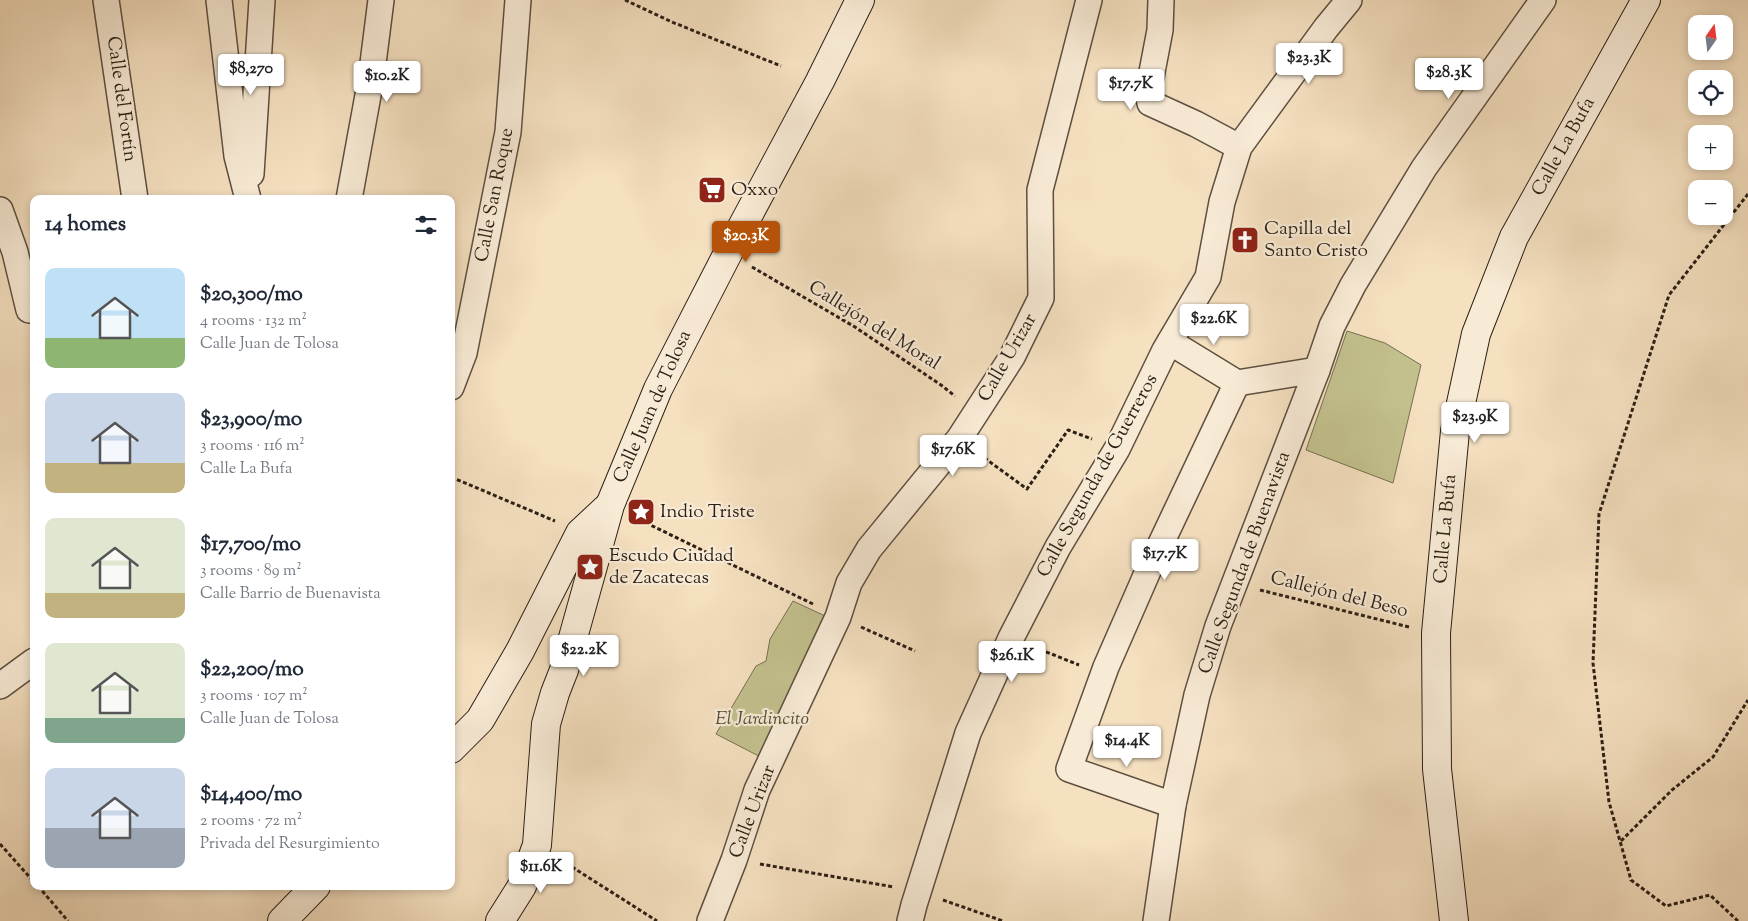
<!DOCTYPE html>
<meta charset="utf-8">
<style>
:root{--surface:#fff;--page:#f6f6f7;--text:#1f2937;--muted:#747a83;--accent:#b45309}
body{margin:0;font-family:"Sorts Mill Goudy",serif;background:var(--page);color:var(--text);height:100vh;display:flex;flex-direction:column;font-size:19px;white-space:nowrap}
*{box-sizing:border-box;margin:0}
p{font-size:16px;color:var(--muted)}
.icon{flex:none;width:28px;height:28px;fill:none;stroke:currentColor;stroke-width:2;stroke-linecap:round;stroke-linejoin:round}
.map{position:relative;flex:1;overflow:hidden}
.panel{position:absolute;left:30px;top:195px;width:425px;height:695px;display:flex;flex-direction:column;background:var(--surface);border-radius:10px;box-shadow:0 2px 8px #0003}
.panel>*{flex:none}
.needle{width:32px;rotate:14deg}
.buttons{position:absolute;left:1688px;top:15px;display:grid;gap:10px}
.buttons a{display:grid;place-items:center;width:45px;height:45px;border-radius:10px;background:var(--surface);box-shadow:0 2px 8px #0003;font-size:25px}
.price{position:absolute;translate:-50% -42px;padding:0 11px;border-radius:5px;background:#fff;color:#222;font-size:16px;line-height:32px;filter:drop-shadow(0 1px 2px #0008)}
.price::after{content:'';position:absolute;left:50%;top:30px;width:15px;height:11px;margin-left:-8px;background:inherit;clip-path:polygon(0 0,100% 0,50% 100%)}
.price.active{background:var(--accent);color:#fff}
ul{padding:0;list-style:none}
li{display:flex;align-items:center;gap:15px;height:125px;padding:0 15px}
li span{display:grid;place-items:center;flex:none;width:140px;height:100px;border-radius:10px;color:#555}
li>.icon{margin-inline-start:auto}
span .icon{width:60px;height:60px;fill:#fffc;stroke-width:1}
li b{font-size:21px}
h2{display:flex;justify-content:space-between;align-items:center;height:60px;padding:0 15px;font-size:21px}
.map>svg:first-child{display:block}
.green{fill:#c2c08d;stroke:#767051}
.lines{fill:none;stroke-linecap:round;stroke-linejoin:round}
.street-casing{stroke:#5e4f40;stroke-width:28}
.secondary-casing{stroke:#2b1f15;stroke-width:30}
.path{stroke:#2b1f15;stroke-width:3;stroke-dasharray:4 2.5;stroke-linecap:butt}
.street{stroke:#f8ebd6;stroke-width:25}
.secondary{stroke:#f8ebd6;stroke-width:28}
.labels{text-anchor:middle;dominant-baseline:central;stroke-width:4.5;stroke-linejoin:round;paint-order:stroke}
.street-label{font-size:19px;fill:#2b1f15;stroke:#f8ebd6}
.poi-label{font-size:19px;fill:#2b1f15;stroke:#f8ebd6;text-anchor:start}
.park-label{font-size:19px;font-style:italic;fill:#584f39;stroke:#f8ebd6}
</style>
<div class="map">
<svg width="1748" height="921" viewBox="0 0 1748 921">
<rect width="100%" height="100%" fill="#f5e0c0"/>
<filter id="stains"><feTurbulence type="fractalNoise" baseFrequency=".004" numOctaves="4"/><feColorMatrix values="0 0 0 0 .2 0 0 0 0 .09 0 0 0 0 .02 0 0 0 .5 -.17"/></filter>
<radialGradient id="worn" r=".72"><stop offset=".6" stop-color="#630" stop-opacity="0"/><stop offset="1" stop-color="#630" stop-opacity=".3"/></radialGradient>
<!-- green -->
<g class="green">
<polygon points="1347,331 1385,343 1421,365 1393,483 1306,450"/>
<polygon points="793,601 838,622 776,765 716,734 756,666 766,661 770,639"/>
</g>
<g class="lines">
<defs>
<g id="street">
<polyline points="106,0 135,199"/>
<polyline points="219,0 237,156 248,199"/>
<polyline points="1161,0 1160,30 1148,93 1150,103 1196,124 1239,147"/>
<polyline points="251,174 262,0"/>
<polyline points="349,199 371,79 381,0"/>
<polyline points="0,210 15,252 29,310 34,310"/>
<polyline points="1170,342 1237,383 1317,370"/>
<polyline points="451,387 464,353 508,132 518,0"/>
<polyline points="0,686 34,661"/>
<polyline points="1173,805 1069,769 1106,667 1148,571 1237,383"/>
<polyline points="710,921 734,860 757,790 838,617 849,583 869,549 959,439 1012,357 1041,298 1040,190 1089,0"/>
<polyline points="910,921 914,905 968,733 1011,638 1058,547 1117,449 1165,350 1208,277 1222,202 1239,147 1326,28 1349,0"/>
<polyline points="1156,921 1173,805 1197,695 1218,626 1317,370 1332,326 1353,285 1424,168 1543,0"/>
</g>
<g id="secondary">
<polyline points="451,749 480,720 520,651 580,533 609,506"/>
<polyline points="282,921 316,886"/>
<polyline points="500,921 522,886 537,845 546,724 555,693 564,670 610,505 658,389 728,253 820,81 860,0"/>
<polyline points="1454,921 1437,769 1436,633 1455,431 1476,334 1514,237 1646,0"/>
</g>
</defs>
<!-- street casing -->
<use href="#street" class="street-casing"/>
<!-- secondary casing -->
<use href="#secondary" class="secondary-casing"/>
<!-- path -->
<g class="path">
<polyline points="625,0 672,22 781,66"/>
<polyline points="752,267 855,327 941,385 955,396"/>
<polyline points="979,454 1027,489 1068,430 1092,439"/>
<polyline points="451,477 555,521"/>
<polyline points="634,517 815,605"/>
<polyline points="1260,590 1409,627"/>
<polyline points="861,627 915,651"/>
<polyline points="1034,647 1079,665"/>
<polyline points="1621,841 1672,790 1713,757 1748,700"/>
<polyline points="0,844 34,882"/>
<polyline points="561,860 657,921"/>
<polyline points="760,864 894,887"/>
<polyline points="38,886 68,921"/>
<polyline points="943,900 1003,921"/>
<polyline points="1738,921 1710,895 1666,906 1631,880 1609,802 1593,663 1599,514 1669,295 1748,194"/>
</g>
<!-- street -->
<use href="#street" class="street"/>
<!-- secondary -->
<use href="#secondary" class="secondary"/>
</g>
<!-- icons -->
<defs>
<symbol id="supermarket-square" viewBox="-11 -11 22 22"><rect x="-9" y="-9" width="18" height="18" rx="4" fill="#8f2418" stroke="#f8ebd6"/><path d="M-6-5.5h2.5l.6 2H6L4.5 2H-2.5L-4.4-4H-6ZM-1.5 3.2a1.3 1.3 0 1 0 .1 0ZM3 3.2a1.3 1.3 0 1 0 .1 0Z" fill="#fff"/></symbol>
<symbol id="church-square" viewBox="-11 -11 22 22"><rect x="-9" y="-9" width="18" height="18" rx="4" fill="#8f2418" stroke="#f8ebd6"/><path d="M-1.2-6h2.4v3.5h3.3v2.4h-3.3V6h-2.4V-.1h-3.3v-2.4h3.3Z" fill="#fff"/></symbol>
<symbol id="sight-square" viewBox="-11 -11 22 22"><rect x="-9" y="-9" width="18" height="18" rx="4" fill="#8f2418" stroke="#f8ebd6"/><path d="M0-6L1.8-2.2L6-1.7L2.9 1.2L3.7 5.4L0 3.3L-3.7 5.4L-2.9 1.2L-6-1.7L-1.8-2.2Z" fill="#fff"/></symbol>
</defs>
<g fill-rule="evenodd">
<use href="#supermarket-square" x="696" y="174" width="32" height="32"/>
<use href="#church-square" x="1229" y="224" width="32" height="32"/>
<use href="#sight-square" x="625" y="496" width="32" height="32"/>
<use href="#sight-square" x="574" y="551" width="32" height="32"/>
</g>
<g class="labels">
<!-- street labels -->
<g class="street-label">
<text transform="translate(121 99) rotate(82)">Calle del Fortín</text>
<text transform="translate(1564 147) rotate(-61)">Calle La Bufa</text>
<text transform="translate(495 195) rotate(-79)">Calle San Roque</text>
<text transform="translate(874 326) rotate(32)">Callejón del Moral</text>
<text transform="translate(1008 358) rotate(-60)">Calle Urizar</text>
<text transform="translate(653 407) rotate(-66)">Calle Juan de Tolosa</text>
<text transform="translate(1098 476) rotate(-61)">Calle Segunda de Guerreros</text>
<text transform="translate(1446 529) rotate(-85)">Calle La Bufa</text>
<text transform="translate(1245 563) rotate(-70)">Calle Segunda de Buenavista</text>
<text transform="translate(1339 595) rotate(14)">Callejón del Beso</text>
<text transform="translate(753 812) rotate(-69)">Calle Urizar</text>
</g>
<!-- poi labels -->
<g class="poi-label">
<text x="731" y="190">Oxxo</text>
<text x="1264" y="229">Capilla del<tspan x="1264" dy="22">Santo Cristo</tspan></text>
<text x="660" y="512">Indio Triste</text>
<text x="609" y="556">Escudo Ciudad<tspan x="609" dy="22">de Zacatecas</tspan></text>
</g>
<!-- park labels -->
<g class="park-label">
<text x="762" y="719">El Jardincito</text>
</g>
</g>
<rect width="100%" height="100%" filter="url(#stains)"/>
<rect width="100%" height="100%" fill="url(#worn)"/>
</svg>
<div class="buttons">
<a><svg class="needle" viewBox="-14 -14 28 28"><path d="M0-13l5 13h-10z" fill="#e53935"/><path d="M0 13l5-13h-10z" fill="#747a83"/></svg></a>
<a><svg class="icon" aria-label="locate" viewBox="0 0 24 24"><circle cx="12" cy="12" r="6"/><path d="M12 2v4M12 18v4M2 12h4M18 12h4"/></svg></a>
<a>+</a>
<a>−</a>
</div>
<b class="price" style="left:1309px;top:85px">$23.3K</b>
<b class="price" style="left:251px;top:96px">$8,270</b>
<b class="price" style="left:1449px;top:100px">$28.3K</b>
<b class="price" style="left:387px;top:103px">$10.2K</b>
<b class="price" style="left:1131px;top:111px">$17.7K</b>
<b class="price active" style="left:746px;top:263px">$20.3K</b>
<b class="price" style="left:1214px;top:346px">$22.6K</b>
<b class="price" style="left:1475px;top:444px">$23.9K</b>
<b class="price" style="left:953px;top:477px">$17.6K</b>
<b class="price" style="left:1165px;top:581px">$17.7K</b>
<b class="price" style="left:584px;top:677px">$22.2K</b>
<b class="price" style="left:1012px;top:683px">$26.1K</b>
<b class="price" style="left:1127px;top:768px">$14.4K</b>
<b class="price" style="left:541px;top:894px">$11.6K</b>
<section class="panel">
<h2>14 homes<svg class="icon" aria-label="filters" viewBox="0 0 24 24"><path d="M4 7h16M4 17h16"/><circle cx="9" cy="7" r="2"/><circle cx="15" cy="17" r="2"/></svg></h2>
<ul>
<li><span style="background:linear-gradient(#bfe0f5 70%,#8fb573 0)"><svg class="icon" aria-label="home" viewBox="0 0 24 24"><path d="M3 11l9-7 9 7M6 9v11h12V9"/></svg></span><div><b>$20,300/mo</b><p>4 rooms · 132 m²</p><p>Calle Juan de Tolosa</p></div></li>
<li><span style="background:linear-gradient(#c9d6e8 70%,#c2b280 0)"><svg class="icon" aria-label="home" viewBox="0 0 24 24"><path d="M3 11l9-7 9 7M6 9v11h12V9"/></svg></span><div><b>$23,900/mo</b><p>3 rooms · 116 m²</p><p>Calle La Bufa</p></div></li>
<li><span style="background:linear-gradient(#dfe7d0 75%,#c2b280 0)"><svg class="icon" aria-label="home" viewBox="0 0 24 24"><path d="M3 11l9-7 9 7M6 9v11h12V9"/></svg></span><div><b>$17,700/mo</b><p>3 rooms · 89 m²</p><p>Calle Barrio de Buenavista</p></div></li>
<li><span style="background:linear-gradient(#dfe7d0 75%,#7fa58c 0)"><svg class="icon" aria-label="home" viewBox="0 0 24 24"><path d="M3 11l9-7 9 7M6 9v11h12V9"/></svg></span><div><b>$22,200/mo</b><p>3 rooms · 107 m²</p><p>Calle Juan de Tolosa</p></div></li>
<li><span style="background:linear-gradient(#c9d6e8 60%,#9aa5b1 0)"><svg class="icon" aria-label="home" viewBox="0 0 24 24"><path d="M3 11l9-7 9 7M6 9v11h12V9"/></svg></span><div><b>$14,400/mo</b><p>2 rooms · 72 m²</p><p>Privada del Resurgimiento</p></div></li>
</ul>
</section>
</div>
